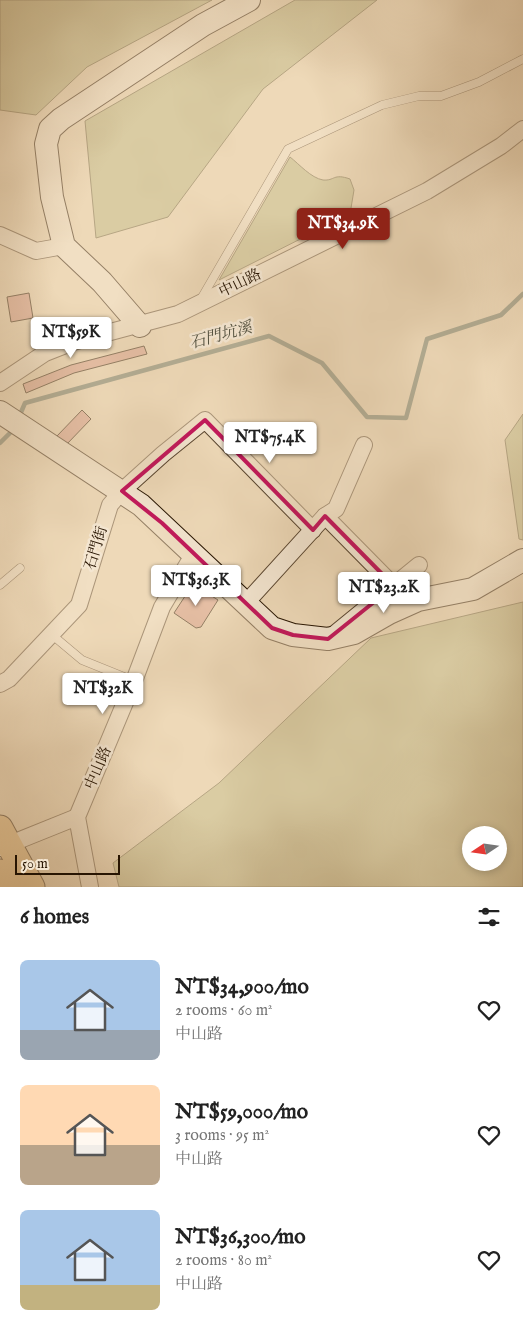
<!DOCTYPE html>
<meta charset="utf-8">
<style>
:root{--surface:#fff;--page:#f6f6f6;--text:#222;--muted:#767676;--accent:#8f2418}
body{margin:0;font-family:"IM FELL English","Noto Serif TC",serif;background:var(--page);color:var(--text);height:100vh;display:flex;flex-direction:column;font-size:19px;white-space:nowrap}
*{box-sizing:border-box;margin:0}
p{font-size:16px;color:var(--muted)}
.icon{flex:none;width:28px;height:28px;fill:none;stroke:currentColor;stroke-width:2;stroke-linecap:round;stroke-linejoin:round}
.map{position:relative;height:887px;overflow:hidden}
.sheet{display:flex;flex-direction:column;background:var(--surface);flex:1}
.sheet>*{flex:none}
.needle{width:32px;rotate:257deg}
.fabs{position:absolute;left:462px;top:826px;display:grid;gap:10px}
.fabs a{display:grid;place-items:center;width:45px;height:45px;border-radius:50%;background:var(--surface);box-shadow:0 2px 8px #0003;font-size:25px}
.scale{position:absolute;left:15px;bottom:12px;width:105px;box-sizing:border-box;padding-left:5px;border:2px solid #281502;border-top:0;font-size:14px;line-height:18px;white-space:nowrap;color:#281502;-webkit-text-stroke:4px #f4e6d1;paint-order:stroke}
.price{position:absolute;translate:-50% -42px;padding:0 11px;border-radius:5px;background:#fff;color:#222;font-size:16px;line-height:32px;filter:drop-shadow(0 1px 2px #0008)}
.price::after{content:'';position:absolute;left:50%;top:30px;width:15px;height:11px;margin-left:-8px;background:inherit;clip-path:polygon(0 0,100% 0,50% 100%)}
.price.on{background:var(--accent);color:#fff}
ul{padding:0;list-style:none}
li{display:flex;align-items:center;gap:15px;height:125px;padding:0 20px}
li span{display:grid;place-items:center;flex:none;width:140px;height:100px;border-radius:8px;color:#555}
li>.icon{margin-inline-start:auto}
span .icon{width:60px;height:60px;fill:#fffc;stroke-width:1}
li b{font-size:21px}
h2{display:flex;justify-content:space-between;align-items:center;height:60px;padding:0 20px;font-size:21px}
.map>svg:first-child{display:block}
.green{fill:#c0bd8a;stroke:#746946;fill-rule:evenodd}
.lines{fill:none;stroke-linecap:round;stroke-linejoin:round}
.stream{stroke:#6c7868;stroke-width:4.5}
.building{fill:#dba08f;stroke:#281502}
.lane-casing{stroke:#5a4630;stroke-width:9}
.street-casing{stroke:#5a4630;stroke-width:18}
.secondary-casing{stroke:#281502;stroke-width:24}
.primary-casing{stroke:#281502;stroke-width:27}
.lane{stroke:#f4e6d1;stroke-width:8}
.street{stroke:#f4e6d1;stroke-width:16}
.secondary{stroke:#f4e6d1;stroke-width:22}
.primary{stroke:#e7bc7c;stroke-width:25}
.marked{fill:none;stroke:#c2185b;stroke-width:4;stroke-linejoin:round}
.labels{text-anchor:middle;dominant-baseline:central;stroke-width:5;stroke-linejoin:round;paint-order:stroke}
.street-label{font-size:15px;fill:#281502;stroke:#f4e6d1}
.water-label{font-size:16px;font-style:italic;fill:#504f3e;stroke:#f4e6d1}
</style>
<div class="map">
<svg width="523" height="887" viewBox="0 0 523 887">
<rect width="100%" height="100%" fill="#eed9b8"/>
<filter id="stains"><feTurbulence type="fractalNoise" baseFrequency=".004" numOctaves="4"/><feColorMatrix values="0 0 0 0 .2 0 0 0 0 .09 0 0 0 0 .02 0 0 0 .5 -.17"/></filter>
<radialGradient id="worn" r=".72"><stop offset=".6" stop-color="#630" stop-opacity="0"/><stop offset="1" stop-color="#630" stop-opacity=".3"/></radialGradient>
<!-- green -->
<g class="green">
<polygon points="0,0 212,0 87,67 36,115 0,110"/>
<polygon points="295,0 377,0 263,89 168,217 96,238 85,121"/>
<path d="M290 157C299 164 311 178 323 180 335 181 333 173 350 179L354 190 350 214 219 280Z"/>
<polygon points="523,414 523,540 519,539 505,440"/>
<path d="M523 602V887H119L113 863 219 783 371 638ZM471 835H499V862H471Z"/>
</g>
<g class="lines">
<!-- stream -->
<g class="stream">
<polyline points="19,417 25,403 269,336 322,363 367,417 406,418 427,339 501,315 523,294"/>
<polyline points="0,443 14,429"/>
</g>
</g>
<!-- building -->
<g class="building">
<polygon points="29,293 33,318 11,322 7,297"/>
<polygon points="144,346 147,354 74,373 26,393 23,384 71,365"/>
<polygon points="82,410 91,419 66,445 57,436"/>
<polygon points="193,584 218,600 201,627 196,628 174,613"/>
</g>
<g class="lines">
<defs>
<g id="lane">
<polyline points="201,299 288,149 382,105 419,96 441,96 479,82 523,59"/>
<polyline points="0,585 20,568"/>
<polyline points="51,634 82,660 134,681"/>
</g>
<g id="street">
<polyline points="0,235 36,251 64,246"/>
<polyline points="0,383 45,353 73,342 178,314 427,191 501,146 523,129"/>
<polyline points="325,516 394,586"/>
<polyline points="246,603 325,516 336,509 364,445"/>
<polyline points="332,636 419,565"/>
<polyline points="0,684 9,679 79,605 110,505 122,491 163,454 205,420 313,530"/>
<polyline points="0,848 77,817"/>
<polyline points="90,887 77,817 134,681 162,607 193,555"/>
</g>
<g id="secondary">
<polyline points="140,326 102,282 64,246 52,197 46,144 50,129 61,119 203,25 249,0"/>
<polyline points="0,412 141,505 272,628 293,635 328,639 354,633 389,613 418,600 473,589 523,560"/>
</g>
<g id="primary">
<polyline points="0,828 32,887"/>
<polyline points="0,872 8,887"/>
</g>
</defs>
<!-- lane casing -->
<use href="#lane" class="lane-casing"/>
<!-- street casing -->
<use href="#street" class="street-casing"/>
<!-- secondary casing -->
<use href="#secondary" class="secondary-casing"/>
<!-- primary casing -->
<use href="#primary" class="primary-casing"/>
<!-- lane -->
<use href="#lane" class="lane"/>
<!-- street -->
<use href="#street" class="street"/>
<!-- secondary -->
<use href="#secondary" class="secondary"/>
<!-- primary -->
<use href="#primary" class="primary"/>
</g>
<!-- marked area -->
<path d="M0 0H523V887H0ZM205 420 313 530 325 516 394 586 328 639 293 635 272 628 162 523 122 491Z" fill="#eed9b8" fill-opacity=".55" fill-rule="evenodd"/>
<path class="marked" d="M205 420 313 530 325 516 394 586 328 639 293 635 272 628 162 523 122 491Z"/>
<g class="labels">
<!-- street labels -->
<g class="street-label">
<text transform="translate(240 283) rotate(-26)">中山路</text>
<text transform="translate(96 548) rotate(-73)">石門街</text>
<text transform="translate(98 768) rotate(-67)">中山路</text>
</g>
<!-- water labels -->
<g class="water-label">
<text transform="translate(221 336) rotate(-15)">石門坑溪</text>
</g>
</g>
<rect width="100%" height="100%" filter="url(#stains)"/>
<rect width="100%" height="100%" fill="url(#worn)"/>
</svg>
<div class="fabs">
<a><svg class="needle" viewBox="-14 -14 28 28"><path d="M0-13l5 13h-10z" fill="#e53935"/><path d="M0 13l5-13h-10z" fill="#767676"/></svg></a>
</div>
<div class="scale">50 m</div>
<b class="price on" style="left:343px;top:250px">NT$34.9K</b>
<b class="price" style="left:71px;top:359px">NT$59K</b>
<b class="price" style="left:270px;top:464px">NT$75.4K</b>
<b class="price" style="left:196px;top:607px">NT$36.3K</b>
<b class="price" style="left:384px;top:614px">NT$23.2K</b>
<b class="price" style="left:103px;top:715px">NT$32K</b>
</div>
<section class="sheet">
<h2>6 homes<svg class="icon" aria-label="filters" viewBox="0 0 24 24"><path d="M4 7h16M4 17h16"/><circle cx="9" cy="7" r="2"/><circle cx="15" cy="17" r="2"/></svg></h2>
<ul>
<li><span style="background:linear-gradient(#a9c7e8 70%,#9aa5b1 0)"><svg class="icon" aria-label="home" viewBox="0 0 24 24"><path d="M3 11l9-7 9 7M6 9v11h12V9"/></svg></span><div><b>NT$34,900/mo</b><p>2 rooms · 60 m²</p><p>中山路</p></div><svg class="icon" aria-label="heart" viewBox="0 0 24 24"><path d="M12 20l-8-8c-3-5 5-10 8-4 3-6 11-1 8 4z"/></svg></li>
<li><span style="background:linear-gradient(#ffd9b3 60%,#b9a48a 0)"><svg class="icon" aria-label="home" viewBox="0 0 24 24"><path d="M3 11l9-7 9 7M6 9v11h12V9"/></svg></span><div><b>NT$59,000/mo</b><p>3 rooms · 95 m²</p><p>中山路</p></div><svg class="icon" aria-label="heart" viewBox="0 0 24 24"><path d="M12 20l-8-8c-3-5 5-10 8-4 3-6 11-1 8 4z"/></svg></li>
<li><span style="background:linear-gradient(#a9c7e8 75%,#c2b280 0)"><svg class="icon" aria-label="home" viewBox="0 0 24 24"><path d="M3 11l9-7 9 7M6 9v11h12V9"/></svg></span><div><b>NT$36,300/mo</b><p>2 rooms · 80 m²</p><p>中山路</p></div><svg class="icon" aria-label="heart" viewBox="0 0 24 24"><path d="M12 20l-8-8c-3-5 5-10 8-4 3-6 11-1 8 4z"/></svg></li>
</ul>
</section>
